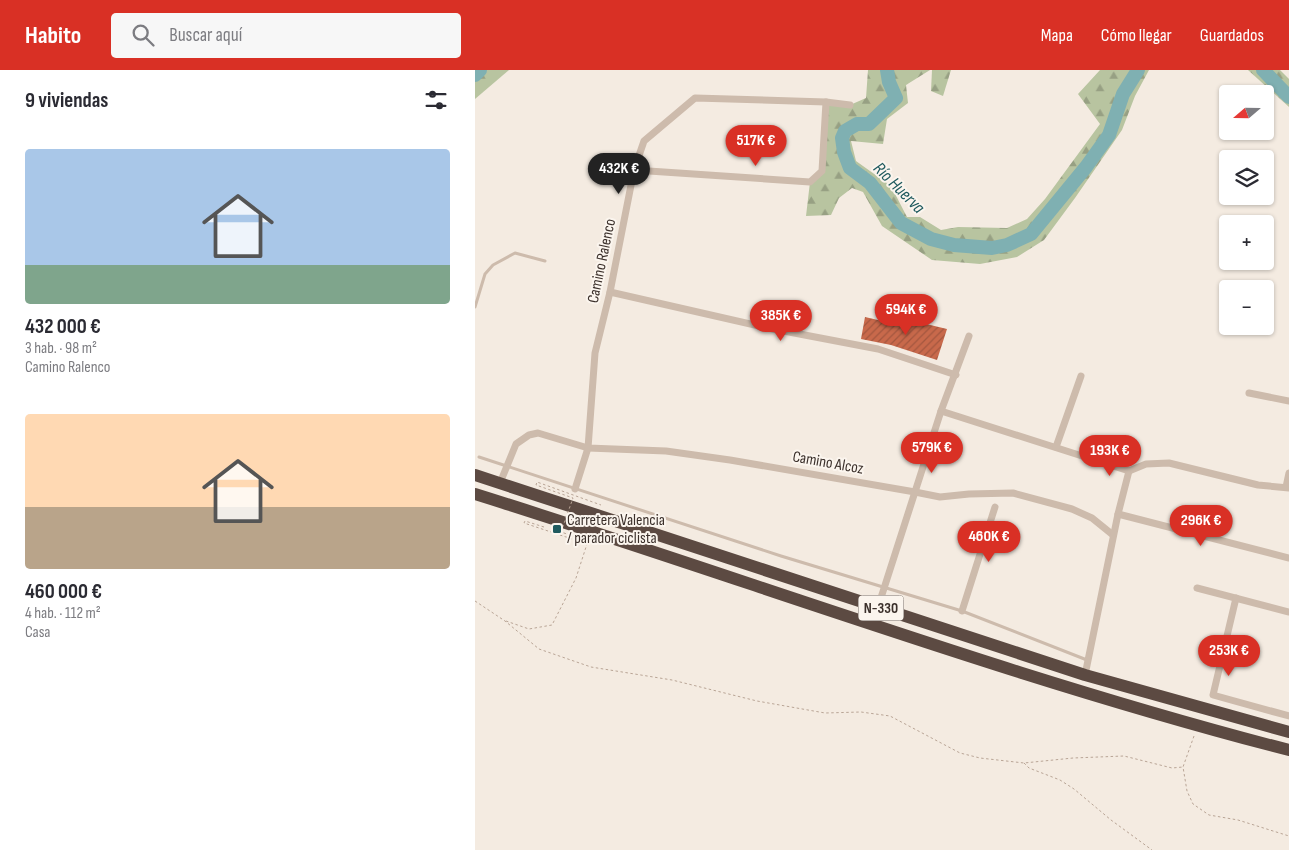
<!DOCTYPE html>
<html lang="es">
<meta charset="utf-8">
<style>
:root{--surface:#fff;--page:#f7f7f7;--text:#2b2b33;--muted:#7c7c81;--accent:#d93025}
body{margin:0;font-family:"Sofia Sans Condensed",sans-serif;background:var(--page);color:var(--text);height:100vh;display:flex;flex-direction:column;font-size:19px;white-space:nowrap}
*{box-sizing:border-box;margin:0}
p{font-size:16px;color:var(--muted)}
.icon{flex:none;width:28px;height:28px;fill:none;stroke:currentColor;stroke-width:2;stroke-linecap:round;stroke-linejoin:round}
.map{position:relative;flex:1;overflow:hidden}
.drawer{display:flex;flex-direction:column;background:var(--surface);width:475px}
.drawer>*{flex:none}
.needle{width:32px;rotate:250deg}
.tools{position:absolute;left:744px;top:15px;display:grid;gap:10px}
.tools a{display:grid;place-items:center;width:55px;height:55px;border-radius:5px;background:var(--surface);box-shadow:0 1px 4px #0004;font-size:25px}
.price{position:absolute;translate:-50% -42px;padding:0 11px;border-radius:18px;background:var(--accent);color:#fff;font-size:16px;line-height:32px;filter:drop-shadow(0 1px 2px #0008)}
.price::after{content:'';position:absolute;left:50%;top:30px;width:15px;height:11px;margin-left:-8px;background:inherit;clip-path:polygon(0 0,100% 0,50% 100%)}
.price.selected{background:#222;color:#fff}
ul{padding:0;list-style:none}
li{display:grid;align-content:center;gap:10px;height:265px;padding:0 25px}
li span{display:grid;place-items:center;height:155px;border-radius:5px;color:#555}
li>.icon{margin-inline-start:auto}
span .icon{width:90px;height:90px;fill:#fffc;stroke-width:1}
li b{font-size:21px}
h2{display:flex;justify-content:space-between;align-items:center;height:60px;padding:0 25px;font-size:21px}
header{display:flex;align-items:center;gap:30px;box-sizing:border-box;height:70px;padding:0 25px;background:var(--accent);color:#fff}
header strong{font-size:24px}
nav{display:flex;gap:28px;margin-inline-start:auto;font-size:18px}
.search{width:350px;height:45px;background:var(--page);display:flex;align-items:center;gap:12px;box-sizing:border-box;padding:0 18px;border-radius:5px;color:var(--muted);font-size:19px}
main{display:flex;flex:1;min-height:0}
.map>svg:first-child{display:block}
.forest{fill:url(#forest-firs)}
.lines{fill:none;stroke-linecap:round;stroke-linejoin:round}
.river{stroke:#7fb0b2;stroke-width:14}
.building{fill:url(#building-hatch)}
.path{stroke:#b9a596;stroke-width:1;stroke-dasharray:2.5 2.5;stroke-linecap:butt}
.lane{stroke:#cdbbac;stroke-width:3}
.street{stroke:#cdbbac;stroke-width:7}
.highway{stroke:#5c4a42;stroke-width:12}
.path-bridge{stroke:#b9a596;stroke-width:1;stroke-dasharray:2.5 2.5;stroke-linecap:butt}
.poi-dot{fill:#1f5a5e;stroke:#fbf5ee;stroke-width:2}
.labels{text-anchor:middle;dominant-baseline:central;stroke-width:4;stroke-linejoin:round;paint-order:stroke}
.shield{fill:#fbf5ee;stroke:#756b66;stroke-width:1}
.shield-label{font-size:15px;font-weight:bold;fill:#3b302b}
.street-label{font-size:16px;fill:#3b302b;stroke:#fbf5ee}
.poi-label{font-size:16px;fill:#3b302b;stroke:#fbf5ee;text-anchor:start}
.water-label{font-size:18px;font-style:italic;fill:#1f5a5e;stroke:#fbf5ee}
</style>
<header>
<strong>Habito</strong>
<div class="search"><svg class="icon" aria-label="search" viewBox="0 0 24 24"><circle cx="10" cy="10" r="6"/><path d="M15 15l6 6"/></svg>Buscar aquí</div>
<nav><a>Mapa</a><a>Cómo llegar</a><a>Guardados</a></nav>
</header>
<main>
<section class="drawer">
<h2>9 viviendas<svg class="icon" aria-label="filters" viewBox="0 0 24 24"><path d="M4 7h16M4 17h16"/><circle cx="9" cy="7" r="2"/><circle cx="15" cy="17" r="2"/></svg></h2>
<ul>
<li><span style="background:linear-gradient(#a9c7e8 75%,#7fa58c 0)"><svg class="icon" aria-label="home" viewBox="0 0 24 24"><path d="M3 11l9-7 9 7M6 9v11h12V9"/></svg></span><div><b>432 000 €</b><p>3 hab. · 98 m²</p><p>Camino Ralenco</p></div></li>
<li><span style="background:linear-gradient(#ffd9b3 60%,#b9a48a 0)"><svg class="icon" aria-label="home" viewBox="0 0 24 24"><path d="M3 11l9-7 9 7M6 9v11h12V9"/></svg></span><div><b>460 000 €</b><p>4 hab. · 112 m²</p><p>Casa</p></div></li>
</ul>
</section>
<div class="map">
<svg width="814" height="780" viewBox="0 0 814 780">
<defs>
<pattern id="forest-firs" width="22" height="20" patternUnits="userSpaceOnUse" patternTransform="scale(1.25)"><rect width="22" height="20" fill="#b8c4a0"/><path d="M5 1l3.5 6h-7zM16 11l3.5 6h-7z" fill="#97a083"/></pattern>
<pattern id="building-hatch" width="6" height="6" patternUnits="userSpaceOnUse" patternTransform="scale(1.25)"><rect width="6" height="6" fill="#c8694b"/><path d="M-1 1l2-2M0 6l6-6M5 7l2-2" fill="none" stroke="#a4573f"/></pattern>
</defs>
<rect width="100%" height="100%" fill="#f4ebe1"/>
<!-- forest -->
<g class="forest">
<polygon points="0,0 34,0 0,29"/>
<polygon points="393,0 455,0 431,15 433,33 412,49 408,74 376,71 381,91 416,116 432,147 445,147 466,160 483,157 532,158 552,149 570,129 625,54 603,24 625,0 674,0 660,26 647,60 600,128 569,170 542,187 505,194 457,190 407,156 388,122 377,118 364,128 356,145 331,146 335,112 347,101 351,32 375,35 391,28"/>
<polygon points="457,0 476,0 468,26 456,21"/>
<polygon points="773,0 805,0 814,9 814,37"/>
</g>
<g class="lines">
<!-- river -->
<g class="river">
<polyline points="412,0 414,12 421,28 394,54 382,54 370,61 367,68 369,82 375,98 395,113 426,153 456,169 479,175 517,178 532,175 556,164 611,97 634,65 648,24 663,0"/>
<polyline points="788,0 814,27"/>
<polyline points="0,5 5,0"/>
</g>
</g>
<!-- building -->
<polygon class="building" points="390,247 420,254 422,247 472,259 462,290 416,275 386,269"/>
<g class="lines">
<!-- path -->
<g class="path">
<polyline points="0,531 30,551 64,579 116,597 197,610 282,631 350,643 386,642 415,646 485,683 505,688 549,693 598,688 649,686 697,698 708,697"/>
<polyline points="31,551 54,559 77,555 101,508 112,474"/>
<polyline points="719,666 708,697 712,721 718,734 734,745 763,750 814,766"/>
<polyline points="549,693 554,698 585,710 599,719 636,750 677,780"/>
</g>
<!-- lane -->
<g class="lane">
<polyline points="0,237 10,204 18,195 40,183 70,191"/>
<polyline points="4,387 306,486 487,541 612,590"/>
</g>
<!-- street -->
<g class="street">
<polyline points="159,100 335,112 347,101 351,32"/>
<polyline points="135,222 293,258 403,279 481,305"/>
<polyline points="774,323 814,331"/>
<polyline points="466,341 654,401 671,394 694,393 783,415 814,418"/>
<polyline points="581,377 606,306"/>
<polyline points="25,413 41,374 54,365 63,363 113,378 191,381 255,390 440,422 465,427 494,424 538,423 597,439 617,448 638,465"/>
<polyline points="811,417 814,403"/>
<polyline points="100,419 113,378 120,283 135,222 159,100 169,71 220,28 351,32 375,35"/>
<polyline points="643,444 814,488"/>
<polyline points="722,518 814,542"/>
<polyline points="761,528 738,625 814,646"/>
<polyline points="403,537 466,341 494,266"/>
<polyline points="487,541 520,437"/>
<polyline points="610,605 643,444 654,401"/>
</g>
<!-- highway -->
<g class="highway">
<polyline points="0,405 610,605 814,662"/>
<path d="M0 424C272 509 538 609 814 680"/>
</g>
<!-- path-bridge -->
<polyline class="path-bridge" points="69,457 50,451 49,453 112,474 113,471 86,462 98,428 61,415 62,412 126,435"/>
</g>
<!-- markers -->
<rect class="poi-dot" x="77" y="454" width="10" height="10" rx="2.5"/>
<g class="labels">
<!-- shield labels -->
<rect class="shield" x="383.5" y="525.5" width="45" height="25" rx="4"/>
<g class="shield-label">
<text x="406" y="538">N-330</text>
</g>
<!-- street labels -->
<g class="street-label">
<text transform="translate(127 191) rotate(-78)">Camino Ralenco</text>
<text transform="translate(353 393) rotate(10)">Camino Alcoz</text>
</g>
<!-- poi labels -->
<g class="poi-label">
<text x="92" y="450">Carretera Valencia<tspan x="92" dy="18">/ parador ciclista</tspan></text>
</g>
<!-- water labels -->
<g class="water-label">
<text transform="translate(424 118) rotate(45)">Río Huerva</text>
</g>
</g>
</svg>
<div class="tools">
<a><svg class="needle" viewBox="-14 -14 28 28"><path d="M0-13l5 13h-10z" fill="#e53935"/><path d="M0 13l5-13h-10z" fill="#7c7c81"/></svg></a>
<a><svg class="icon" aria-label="layers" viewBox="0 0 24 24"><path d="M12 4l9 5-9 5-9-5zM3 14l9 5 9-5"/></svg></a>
<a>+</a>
<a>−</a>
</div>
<b class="price" style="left:281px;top:97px">517K €</b>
<b class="price selected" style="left:144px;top:125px">432K €</b>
<b class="price" style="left:431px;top:266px">594K €</b>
<b class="price" style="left:306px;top:272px">385K €</b>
<b class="price" style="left:457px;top:404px">579K €</b>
<b class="price" style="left:635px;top:407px">193K €</b>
<b class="price" style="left:726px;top:477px">296K €</b>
<b class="price" style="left:514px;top:493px">460K €</b>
<b class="price" style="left:754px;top:607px">253K €</b>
</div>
</main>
